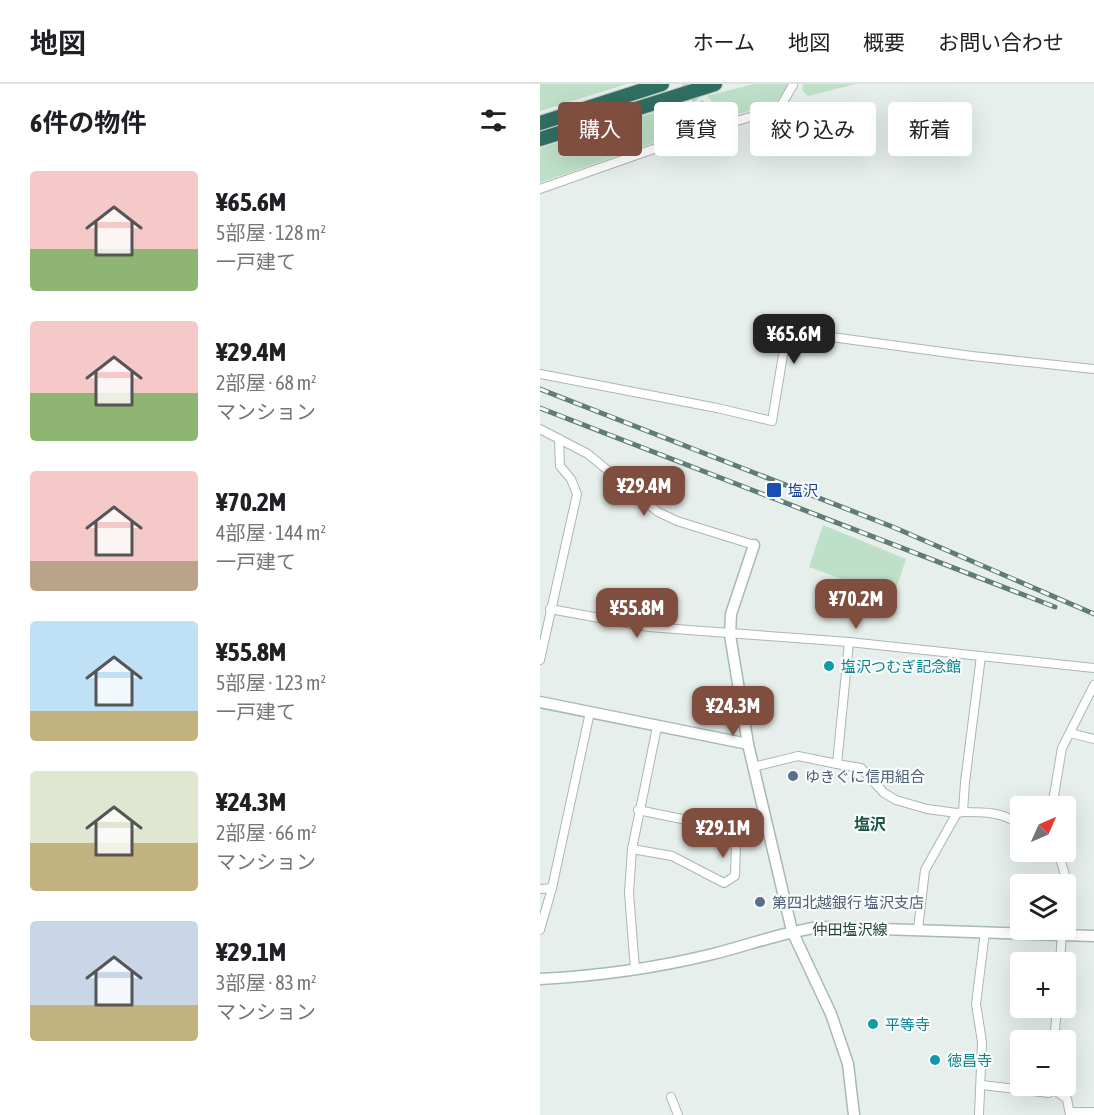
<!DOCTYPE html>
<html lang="ja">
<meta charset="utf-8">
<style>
:root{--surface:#fff;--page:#f2f2f2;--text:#202124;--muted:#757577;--line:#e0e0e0;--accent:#7f4e3f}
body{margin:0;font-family:"Asap Condensed","Noto Sans JP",sans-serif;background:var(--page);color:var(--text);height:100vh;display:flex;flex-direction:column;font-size:22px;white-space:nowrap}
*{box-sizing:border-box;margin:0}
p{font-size:20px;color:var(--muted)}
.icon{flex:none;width:33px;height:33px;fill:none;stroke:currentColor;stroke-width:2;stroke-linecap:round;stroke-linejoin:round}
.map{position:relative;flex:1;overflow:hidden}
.sheet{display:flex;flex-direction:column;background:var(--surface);width:540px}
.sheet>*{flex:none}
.guide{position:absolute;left:18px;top:18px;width:446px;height:54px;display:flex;gap:12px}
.needle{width:39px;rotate:45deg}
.tools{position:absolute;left:470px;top:712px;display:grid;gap:12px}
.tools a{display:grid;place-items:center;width:66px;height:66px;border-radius:6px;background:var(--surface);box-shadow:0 6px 24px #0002;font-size:30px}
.price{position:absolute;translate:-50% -51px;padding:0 14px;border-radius:12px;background:var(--accent);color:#fff;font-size:20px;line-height:39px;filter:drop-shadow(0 2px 3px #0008)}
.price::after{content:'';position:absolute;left:50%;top:36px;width:18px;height:14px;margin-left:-9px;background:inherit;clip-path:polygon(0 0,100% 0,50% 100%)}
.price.current{background:#222;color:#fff}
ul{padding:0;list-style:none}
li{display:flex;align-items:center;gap:18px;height:150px;padding:0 30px}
li span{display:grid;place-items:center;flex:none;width:168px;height:120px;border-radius:6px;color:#555}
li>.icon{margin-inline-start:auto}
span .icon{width:72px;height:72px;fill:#fffc;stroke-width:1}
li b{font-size:26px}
h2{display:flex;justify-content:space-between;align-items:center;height:72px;padding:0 30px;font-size:26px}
.tag{padding:0 21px;border-radius:6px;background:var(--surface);box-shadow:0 6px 24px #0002;font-size:21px;line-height:54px}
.tag.current{background:var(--accent);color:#fff}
header{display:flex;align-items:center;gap:36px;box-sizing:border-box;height:84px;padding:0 30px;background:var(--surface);border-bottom:2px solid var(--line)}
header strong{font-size:28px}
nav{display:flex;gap:33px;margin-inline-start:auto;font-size:21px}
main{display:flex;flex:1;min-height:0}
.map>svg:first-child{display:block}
.green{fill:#bfe0c8}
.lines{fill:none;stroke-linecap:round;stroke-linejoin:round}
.street-tunnel{stroke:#bfccc8;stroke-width:8;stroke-dasharray:8 4;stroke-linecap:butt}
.street-casing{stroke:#a8b8b2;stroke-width:10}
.secondary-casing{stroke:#a4bbb3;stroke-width:13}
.highway-casing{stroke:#c2cac8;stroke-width:16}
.street{stroke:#fff;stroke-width:8}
.secondary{stroke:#fff;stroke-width:10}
.highway{stroke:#2f6f62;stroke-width:14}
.rail-casing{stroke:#5f7d75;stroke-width:5}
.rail{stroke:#f7fbf9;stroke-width:3;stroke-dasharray:9;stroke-linecap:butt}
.transit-dot{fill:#1a4fb4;stroke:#f7fbf9;stroke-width:2}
.culture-dot{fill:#0f9aa8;stroke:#f7fbf9;stroke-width:2}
.service-dot{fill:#5c6f8a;stroke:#f7fbf9;stroke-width:2}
.labels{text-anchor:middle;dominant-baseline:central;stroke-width:4.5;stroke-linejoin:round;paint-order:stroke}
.transit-label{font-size:15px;fill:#164399;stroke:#f7fbf9;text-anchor:start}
.culture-label{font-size:15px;fill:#0d838f;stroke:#f7fbf9;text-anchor:start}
.service-label{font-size:15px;fill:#4e5e75;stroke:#f7fbf9;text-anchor:start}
.street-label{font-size:15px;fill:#24423a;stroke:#f7fbf9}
.neighbourhood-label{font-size:16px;font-weight:bold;fill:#1f5548;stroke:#f7fbf9}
</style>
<header>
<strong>地図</strong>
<nav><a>ホーム</a><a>地図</a><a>概要</a><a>お問い合わせ</a></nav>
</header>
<main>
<section class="sheet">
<h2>6件の物件<svg class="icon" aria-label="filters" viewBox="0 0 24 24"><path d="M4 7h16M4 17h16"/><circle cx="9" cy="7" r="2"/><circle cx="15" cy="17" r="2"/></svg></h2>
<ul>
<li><span style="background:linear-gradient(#f6c9c9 65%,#8fb573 0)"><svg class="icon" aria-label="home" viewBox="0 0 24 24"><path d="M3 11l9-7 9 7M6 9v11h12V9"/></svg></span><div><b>¥65.6M</b><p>5部屋 · 128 m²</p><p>一戸建て</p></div></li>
<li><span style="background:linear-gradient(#f6c9c9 60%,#8fb573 0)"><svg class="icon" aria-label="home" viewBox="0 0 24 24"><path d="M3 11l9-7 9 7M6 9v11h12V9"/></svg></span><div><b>¥29.4M</b><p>2部屋 · 68 m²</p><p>マンション</p></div></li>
<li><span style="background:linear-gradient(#f6c9c9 75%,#b9a48a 0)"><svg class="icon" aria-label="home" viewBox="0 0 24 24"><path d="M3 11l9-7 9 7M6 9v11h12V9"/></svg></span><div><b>¥70.2M</b><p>4部屋 · 144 m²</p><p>一戸建て</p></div></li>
<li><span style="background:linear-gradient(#bfe0f5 75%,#c2b280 0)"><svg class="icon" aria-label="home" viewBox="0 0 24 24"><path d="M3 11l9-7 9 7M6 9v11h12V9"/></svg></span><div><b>¥55.8M</b><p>5部屋 · 123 m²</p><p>一戸建て</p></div></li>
<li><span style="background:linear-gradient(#dfe7d0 60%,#c2b280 0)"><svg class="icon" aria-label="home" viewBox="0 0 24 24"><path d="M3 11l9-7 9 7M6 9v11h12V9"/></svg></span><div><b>¥24.3M</b><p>2部屋 · 66 m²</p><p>マンション</p></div></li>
<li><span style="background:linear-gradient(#c9d6e8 70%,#c2b280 0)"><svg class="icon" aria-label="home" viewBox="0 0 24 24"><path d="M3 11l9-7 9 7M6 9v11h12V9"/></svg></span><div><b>¥29.1M</b><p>3部屋 · 83 m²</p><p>マンション</p></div></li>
</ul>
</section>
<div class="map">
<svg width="554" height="1031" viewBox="0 0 554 1031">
<rect width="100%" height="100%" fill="#e6efeb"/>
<!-- green -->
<g class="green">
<polygon points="0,0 87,0 0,27"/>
<polygon points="214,0 250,0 234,21 186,33 167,12"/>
<polygon points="263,0 316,0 268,12 262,6"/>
<polygon points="148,18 156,26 158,39 153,45 0,99 0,64"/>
<polygon points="283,441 366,475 353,514 269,483"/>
</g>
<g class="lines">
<!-- street-tunnel -->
<polyline class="street-tunnel" points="144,0 166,27"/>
<defs>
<g id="street">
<polyline points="166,27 179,42"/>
<polyline points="0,105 179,42 239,25 253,1"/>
<polyline points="0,290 177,324 232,337 247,247 432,272 554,285"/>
<polyline points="0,345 48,370 118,428 137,437 214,461"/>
<polyline points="10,525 109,543 309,558 554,584"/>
<polyline points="309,558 297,680 321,684 344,709 356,716 387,725 417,729"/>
<polyline points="0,576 37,410 31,395 20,382 19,355"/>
<polyline points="530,649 554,655"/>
<polyline points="213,683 258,672 297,680"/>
<polyline points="512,723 522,664 554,601"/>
<path d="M423 728C446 728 461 728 480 740"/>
<polyline points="92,765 132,772 184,799 195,792 196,759 166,740 98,726"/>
<polyline points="518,768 526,794 525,811"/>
<polyline points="0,805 12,804"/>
<polyline points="378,845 385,786 417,729 423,728 425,698 441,572"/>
<polyline points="0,846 12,804 50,628"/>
<polyline points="520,879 522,847"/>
<polyline points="95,886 89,809 92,765 117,643"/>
<polyline points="514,957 517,924"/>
<polyline points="442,1001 509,1009 513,1005"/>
<polyline points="513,1002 513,1005 527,1015 530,1031"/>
<polyline points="131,1013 138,1031"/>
<polyline points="530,1028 554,1028"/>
<polyline points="439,1031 442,958 436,920 445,848"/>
</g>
<g id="secondary">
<polyline points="214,461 191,530 190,551 208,660 252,847 291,930 308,980 314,1031"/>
<polyline points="0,618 208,660"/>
<path d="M0 895C58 892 116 884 173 870 209 861 243 848 280 843L554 852"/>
</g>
<g id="highway">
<polyline points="0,39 122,0"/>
<polyline points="0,55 175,0"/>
</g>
</defs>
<!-- street casing -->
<use href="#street" class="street-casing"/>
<!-- secondary casing -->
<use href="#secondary" class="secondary-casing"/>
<!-- highway casing -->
<use href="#highway" class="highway-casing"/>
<!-- street -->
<use href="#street" class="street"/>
<!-- secondary -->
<use href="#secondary" class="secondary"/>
<!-- highway -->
<use href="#highway" class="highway"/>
<defs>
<g id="rail">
<polyline points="0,305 353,443 554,530"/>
<polyline points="0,324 515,523"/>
</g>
</defs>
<!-- rail casing -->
<use href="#rail" class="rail-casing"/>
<!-- rail -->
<use href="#rail" class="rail"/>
</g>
<!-- markers -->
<rect class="transit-dot" x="226" y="398" width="16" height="16" rx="3"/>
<g class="culture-dot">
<circle cx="289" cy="582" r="6"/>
<circle cx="333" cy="940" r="6"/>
<circle cx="395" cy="976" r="6"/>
</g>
<g class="service-dot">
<circle cx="253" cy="692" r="6"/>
<circle cx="220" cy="818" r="6"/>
</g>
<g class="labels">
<!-- transit labels -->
<g class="transit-label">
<text x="248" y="406">塩沢</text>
</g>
<!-- culture labels -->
<g class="culture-label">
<text x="301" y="582">塩沢つむぎ記念館</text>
<text x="345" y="940">平等寺</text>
<text x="407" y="976">徳昌寺</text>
</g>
<!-- service labels -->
<g class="service-label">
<text x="265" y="692">ゆきぐに信用組合</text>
<text x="232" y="818">第四北越銀行 塩沢支店</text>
</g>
<!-- street labels -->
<g class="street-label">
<text x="310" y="845">仲田塩沢線</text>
</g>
<!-- neighbourhood labels -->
<g class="neighbourhood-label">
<text x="330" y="740">塩沢</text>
</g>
</g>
</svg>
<div class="tools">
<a><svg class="needle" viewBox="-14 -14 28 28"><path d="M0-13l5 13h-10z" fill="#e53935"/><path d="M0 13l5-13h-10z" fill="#757577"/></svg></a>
<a><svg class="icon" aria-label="layers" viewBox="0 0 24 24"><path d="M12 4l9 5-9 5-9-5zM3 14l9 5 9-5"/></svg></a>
<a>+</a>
<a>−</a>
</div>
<b class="price current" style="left:254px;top:281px">¥65.6M</b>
<b class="price" style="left:104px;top:433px">¥29.4M</b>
<b class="price" style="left:316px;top:546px">¥70.2M</b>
<b class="price" style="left:97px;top:555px">¥55.8M</b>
<b class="price" style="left:193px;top:653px">¥24.3M</b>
<b class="price" style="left:183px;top:775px">¥29.1M</b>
<div class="guide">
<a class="tag current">購入</a>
<a class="tag">賃貸</a>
<a class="tag">絞り込み</a>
<a class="tag">新着</a>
</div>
</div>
</main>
